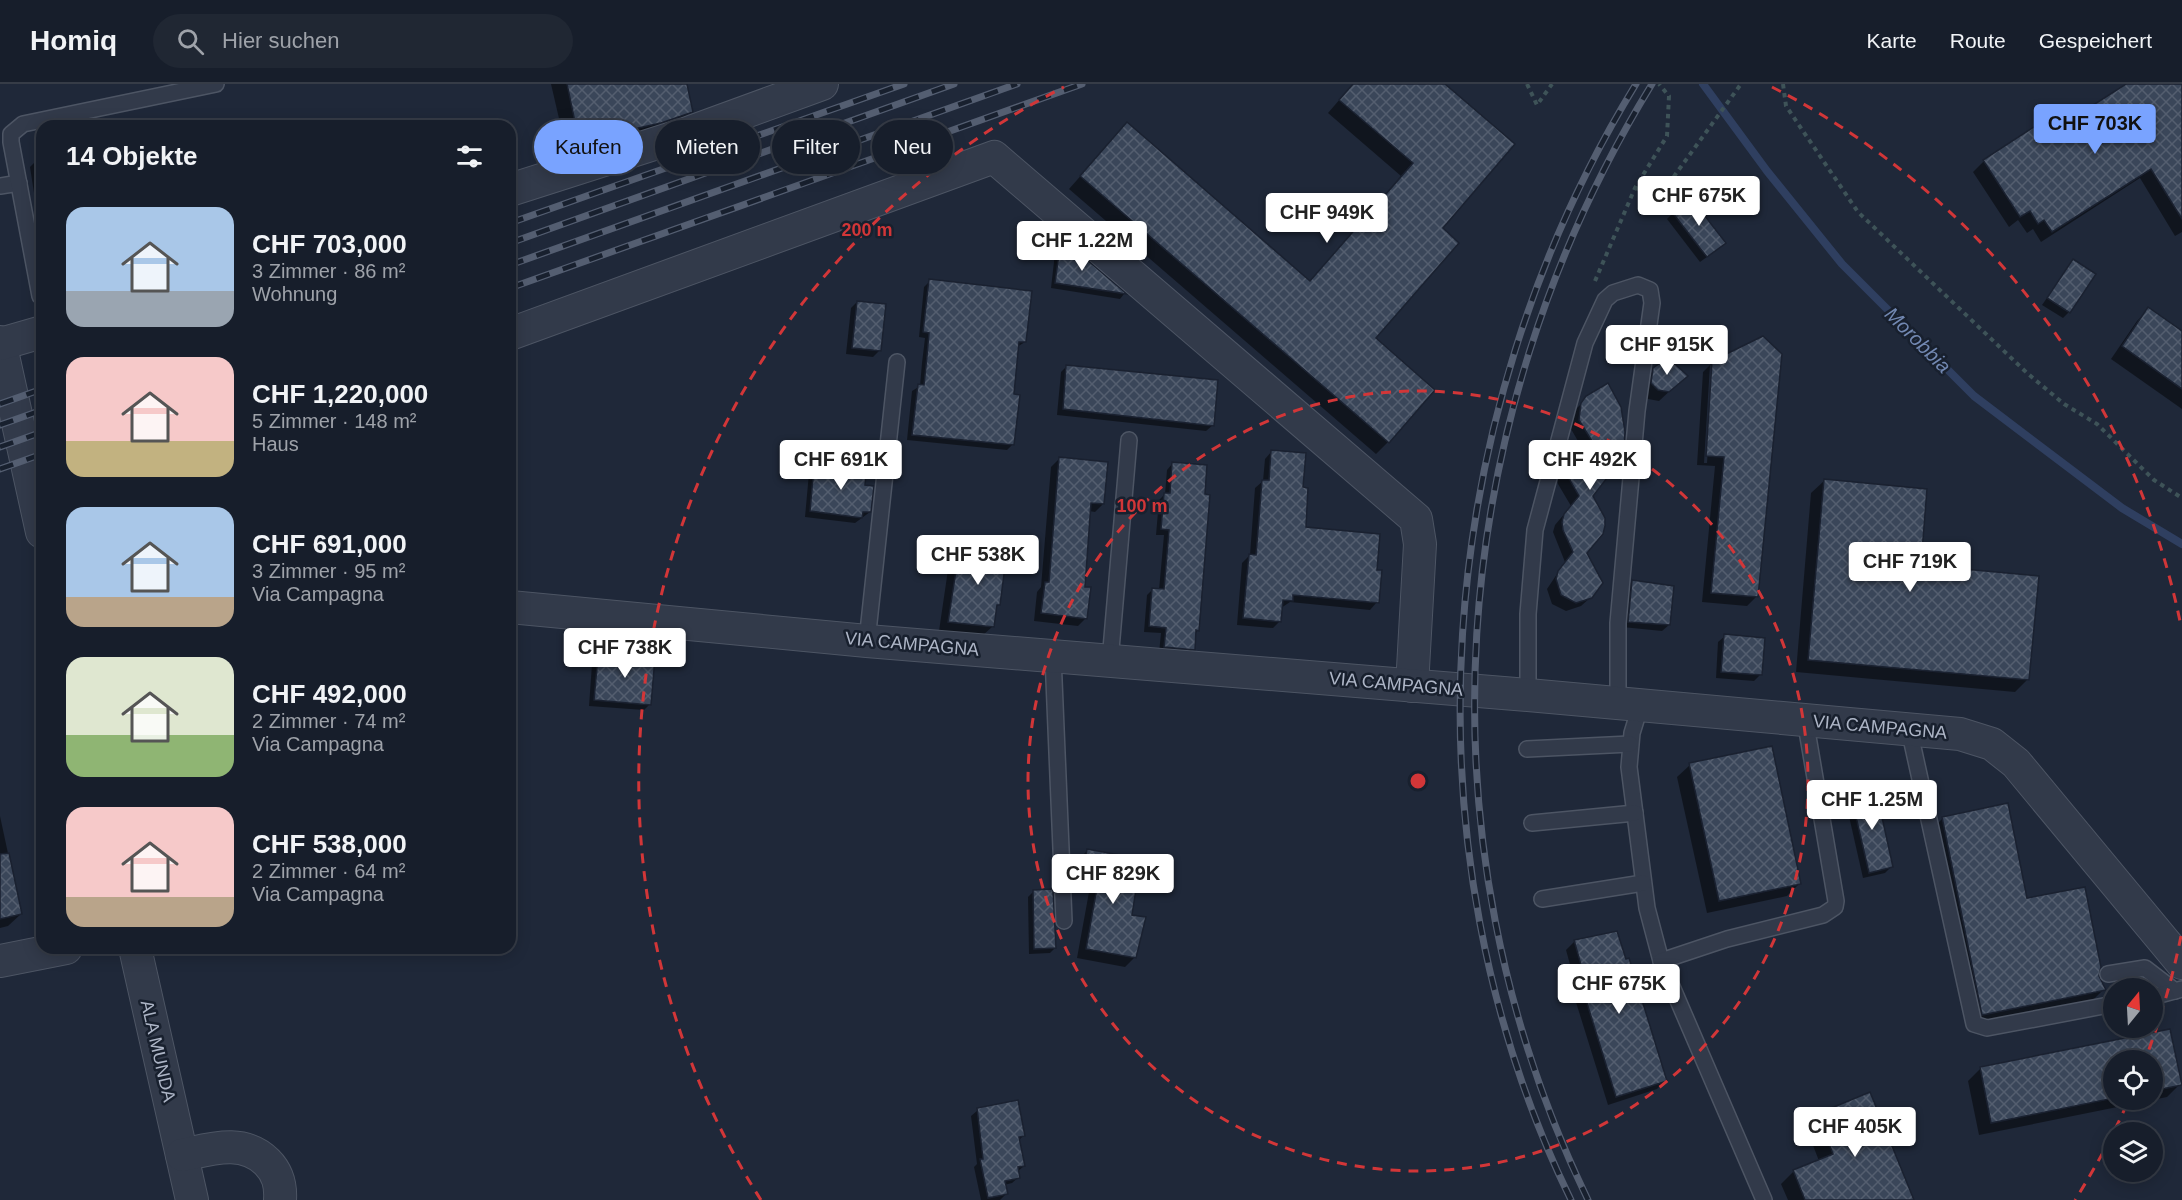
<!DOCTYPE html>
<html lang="de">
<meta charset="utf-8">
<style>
:root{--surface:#171e2b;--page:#202733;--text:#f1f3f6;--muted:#9ea2a9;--line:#363c47;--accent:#79a3ff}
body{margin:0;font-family:Helvetica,sans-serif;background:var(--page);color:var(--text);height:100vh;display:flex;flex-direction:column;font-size:22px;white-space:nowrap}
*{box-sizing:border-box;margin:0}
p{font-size:20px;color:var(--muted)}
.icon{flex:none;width:33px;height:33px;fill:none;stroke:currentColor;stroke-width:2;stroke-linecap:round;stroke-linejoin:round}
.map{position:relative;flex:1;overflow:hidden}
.side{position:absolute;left:36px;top:36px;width:480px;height:834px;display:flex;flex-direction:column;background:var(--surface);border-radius:18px;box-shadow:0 3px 15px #0003,0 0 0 2px var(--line)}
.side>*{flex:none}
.top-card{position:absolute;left:534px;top:36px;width:570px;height:54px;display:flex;gap:12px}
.needle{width:39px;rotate:18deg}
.tools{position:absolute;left:2103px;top:894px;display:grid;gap:12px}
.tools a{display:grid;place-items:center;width:60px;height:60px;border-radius:50%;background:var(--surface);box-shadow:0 3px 15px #0003,0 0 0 2px var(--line);font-size:30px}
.price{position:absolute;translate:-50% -51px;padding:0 14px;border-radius:6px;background:#fff;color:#222;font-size:20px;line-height:39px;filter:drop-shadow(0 2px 3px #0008)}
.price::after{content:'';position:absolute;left:50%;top:36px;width:18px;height:14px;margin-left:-9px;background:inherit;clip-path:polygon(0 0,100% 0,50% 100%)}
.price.current{background:var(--accent);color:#111}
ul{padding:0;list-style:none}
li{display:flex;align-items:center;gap:18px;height:150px;padding:0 30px}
li span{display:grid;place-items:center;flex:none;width:168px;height:120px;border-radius:18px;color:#555}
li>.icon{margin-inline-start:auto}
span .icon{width:72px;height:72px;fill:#fffc;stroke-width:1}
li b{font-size:26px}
h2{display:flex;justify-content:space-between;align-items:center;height:72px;padding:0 30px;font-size:26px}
.chip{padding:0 21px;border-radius:27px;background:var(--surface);box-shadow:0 3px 15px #0003,0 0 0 2px var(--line);font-size:21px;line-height:54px}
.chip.current{background:var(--accent);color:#111}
header{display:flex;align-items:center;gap:36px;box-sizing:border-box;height:84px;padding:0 30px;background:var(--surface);border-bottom:2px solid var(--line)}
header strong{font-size:28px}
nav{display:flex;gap:33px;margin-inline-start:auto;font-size:21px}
.search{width:420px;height:54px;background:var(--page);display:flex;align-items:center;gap:15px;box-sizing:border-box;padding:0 21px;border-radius:33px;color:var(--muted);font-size:22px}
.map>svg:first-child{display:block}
.shadow{fill:#0007;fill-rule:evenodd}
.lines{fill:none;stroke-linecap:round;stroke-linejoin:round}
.stream{stroke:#2f3f60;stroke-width:8}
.building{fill:url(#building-cross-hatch);stroke:#1a2130;stroke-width:1.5}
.service-casing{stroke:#4d5564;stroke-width:18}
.minor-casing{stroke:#4d5564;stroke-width:34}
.path{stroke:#3e5358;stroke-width:4;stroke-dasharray:4.5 4.5;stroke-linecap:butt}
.service{stroke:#323a4a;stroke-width:15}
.minor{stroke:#323a4a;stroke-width:32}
.rail-casing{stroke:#545e71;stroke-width:7}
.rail{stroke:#18202e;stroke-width:4.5;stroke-dasharray:14;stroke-linecap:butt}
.ring{fill:none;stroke:#d23638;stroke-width:3;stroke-dasharray:10 8}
.labels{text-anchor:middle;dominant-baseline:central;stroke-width:5;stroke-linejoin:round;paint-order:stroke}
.street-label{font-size:18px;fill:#adb5c6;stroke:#18202e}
.water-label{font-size:20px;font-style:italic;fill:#7288b2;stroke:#18202e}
.centre{fill:#d23638;stroke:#18202e;stroke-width:3}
.ring-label{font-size:18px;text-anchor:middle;font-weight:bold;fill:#d23638;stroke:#18202e;stroke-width:5;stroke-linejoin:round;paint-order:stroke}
</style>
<header>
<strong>Homiq</strong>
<div class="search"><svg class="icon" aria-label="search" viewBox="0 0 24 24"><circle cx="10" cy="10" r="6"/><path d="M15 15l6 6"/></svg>Hier suchen</div>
<nav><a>Karte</a><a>Route</a><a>Gespeichert</a></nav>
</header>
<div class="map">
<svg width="2182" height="1116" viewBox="0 0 2182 1116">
<defs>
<pattern id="building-cross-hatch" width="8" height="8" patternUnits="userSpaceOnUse" patternTransform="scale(1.5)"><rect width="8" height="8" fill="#3a4659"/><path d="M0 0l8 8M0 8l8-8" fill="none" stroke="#545e6f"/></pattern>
</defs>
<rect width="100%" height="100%" fill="#1f2839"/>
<!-- shadow -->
<g class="shadow">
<polygon points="551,0 685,0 691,27 678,40 647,51 567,69"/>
<polygon points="1353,0 1443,0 1440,144 1374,254 1388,358 1376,370 1069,105 1115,53 1309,198 1401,92 1328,29"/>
<polygon points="2129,0 2177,0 2182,8 2182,148 2175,152 2140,94 2041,158 2033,145 2027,149 2018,136 2009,143 1973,88 1984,77 2044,54"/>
<polygon points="42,71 42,161 30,83"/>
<polygon points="1673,129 1718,165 1700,178 1667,135"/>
<polygon points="1061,163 1071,165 1124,210 1120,215 1051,204 1055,169"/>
<polygon points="2073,177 2069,228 2063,234 2042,221"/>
<polygon points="930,197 1025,258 1017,263 1012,311 1012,361 1007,366 907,356 912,307 920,302 922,279 925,254 919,253 924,203"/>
<polygon points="857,218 880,266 873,273 846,270 851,224"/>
<polygon points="2149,225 2182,248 2182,325 2111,275 2137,237"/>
<path d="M1713 278 1756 513 1747 522 1702 518 1715 382 1697 381 1703 288ZM1710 281H1713L1707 379H1704Z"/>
<polygon points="1067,282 1213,341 1206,347 1057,331 1061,288"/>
<polygon points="1654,286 1686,292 1659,317 1648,315 1642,309 1644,296"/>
<polygon points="1587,314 1622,372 1613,381 1610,381 1591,412 1586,469 1591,513 1581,522 1566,527 1552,520 1547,505 1565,478 1553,448 1555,441 1571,422 1558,400 1557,393 1565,378 1582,364 1571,345 1572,329"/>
<polygon points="1272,367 1301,405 1304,444 1375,487 1377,518 1370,526 1290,518 1281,524 1280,537 1273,544 1237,541 1242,479 1250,471 1255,404 1263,397 1265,375"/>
<polygon points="1059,375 1103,420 1095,428 1089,427 1083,504 1086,534 1078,542 1034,537 1037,508 1041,503 1051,383"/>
<polygon points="1172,380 1198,546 1195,550 1193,565 1187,571 1159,569 1161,549 1144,548 1147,511 1153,505 1159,506 1164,451 1156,451 1159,416 1165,410 1167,386"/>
<polygon points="830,381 863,403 870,428 855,439 805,433 809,389 815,383 827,384"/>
<polygon points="1824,397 1919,483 2028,595 2015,608 1796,588 1811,409"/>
<polygon points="960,462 999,520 994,525 992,543 982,552 939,547 950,472"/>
<polygon points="1632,497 1669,541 1662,547 1622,543 1626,503"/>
<polygon points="1725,552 1760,591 1754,597 1716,594 1718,558"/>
<polygon points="617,572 650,620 644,626 589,622 592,580 599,574 614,575"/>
<polygon points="1690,681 1800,799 1787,812 1707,829 1677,693"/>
<polygon points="1852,712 1891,783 1885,789 1863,794 1846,719"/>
<polygon points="0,732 21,830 8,842 0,844"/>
<polygon points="1943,734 2026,815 2097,892 2104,905 2091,918 1969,943 1930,747"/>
<polygon points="1088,766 1130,799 1134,874 1125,883 1077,874 1089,808 1073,805 1078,776"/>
<polygon points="1033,808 1055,864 1050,869 1029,870 1028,813"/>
<polygon points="1616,849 1665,997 1657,1005 1608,1021 1570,899 1574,895 1566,866 1574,858"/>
<path d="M2169 947 2180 1000 2167 1013 1979 1051 1968 997 1981 984ZM2114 976H2152V1016H2114Z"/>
<polygon points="978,1026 1024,1051 1018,1057 1024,1082 1017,1088 1019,1093 1012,1099 1004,1101 1006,1110 1000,1116 981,1116 974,1083 977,1080 971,1032"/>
<polygon points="1818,1031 1913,1116 1788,1116 1781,1100 1794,1087 1819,1077 1806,1043"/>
</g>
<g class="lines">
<!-- stream -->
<polyline class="stream" points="1703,0 1767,87 1842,180 1974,312 2122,424 2182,460"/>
</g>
<!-- building -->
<g class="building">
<polygon points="567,0 687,0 693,28 661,39 579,57"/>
<polygon points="1353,0 1445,0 1515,60 1443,144 1459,159 1376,254 1435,306 1389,359 1080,92 1127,38 1310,197 1413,79 1339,16"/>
<polygon points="2126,0 2182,0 2182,135 2151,85 2052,148 2044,136 2038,140 2030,127 2020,133 1983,76 2037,41 2045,52"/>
<polygon points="1690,113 1726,159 1707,173 1672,128"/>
<polygon points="1060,162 1072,163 1127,210 1055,199"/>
<polygon points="2073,175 2096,190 2070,229 2047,214"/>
<polygon points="929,195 1032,207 1026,258 1019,258 1014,310 1020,311 1014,361 912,351 918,300 924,301 927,272 929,249 923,248"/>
<polygon points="857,217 886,220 881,267 852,264"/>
<polygon points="2148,223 2182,247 2182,305 2122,262"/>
<polygon points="1763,252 1782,270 1758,513 1711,509 1724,373 1706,372 1712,277"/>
<polygon points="1663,277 1675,280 1688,292 1669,308 1658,306 1651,299 1653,284"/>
<polygon points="1066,281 1218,296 1214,342 1063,325"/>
<polygon points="1608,299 1621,323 1625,348 1623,373 1614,372 1607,394 1593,412 1605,434 1605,442 1603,450 1587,469 1603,499 1592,514 1576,519 1561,511 1556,495 1558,487 1573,468 1563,446 1562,438 1564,430 1579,412 1567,391 1566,382 1573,368 1592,357 1579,336 1581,319 1586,312"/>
<polygon points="1271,366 1306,369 1303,403 1308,404 1306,443 1380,450 1377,486 1382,486 1379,519 1293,511 1293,517 1283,516 1281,538 1243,534 1249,470 1256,471 1262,396 1269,396"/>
<polygon points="1059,373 1108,378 1104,420 1091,419 1085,503 1091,503 1087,535 1041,529 1045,498 1049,498"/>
<polygon points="1172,378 1207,381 1205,410 1210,411 1199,547 1196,546 1195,566 1164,563 1166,544 1149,542 1152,504 1164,505 1169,446 1161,445 1164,409 1170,409"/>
<polygon points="829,380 863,382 862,390 866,390 865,401 874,402 871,428 863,428 862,434 810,427 814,382 829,383"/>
<polygon points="1824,395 1927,405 1921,481 2039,492 2029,596 1808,576"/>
<polygon points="960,461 1007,467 1000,521 997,521 994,543 948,538"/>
<polygon points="1632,496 1674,502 1670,541 1628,538"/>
<polygon points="1724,550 1765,554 1762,591 1721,588"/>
<polygon points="616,570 655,574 651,621 594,616 598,572 616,574"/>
<polygon points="1772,662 1801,800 1719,817 1689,679"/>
<polygon points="1876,706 1893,783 1869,789 1851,711"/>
<polygon points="2008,719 2027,814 2085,803 2101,883 2099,892 2106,906 1982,931 1942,733"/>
<polygon points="1087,765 1136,774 1131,798 1137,799 1132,831 1146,833 1136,874 1086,865 1098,798 1082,795"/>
<polygon points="9,769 22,830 0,835 0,770"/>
<polygon points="1053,805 1056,864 1034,865 1033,806"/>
<polygon points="1617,847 1626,875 1629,874 1667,997 1616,1013 1578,890 1583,888 1574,856"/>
<polygon points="2170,945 2182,1001 2152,1007 2152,976 2114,976 2114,1014 1991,1039 1980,983"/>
<polygon points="1870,1008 1914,1116 1805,1116 1793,1086 1833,1070 1817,1030"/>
<polygon points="1018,1016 1025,1052 1019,1053 1025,1082 1018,1083 1020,1094 1005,1097 1008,1110 988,1114 980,1075 983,1075 977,1024"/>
</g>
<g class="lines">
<defs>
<g id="service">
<polyline points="0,102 19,99"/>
<polyline points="40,212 11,58 11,50 23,40 216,0"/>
<polyline points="867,557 897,278"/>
<polyline points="1053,572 1064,837"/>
<polyline points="1110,577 1129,356"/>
<polyline points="1528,611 1528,530 1535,446 1585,259 1605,216 1613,209 1638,201 1650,206 1652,219 1637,327 1618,539 1618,618"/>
<polyline points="1641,620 1632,649 1629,683 1647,824 1661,877 1764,1116"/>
<polyline points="1909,645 1974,940 1987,944 2114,920"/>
<polyline points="1527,665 1630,660"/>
<polyline points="1532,739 1635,729"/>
<polyline points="1542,815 1643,799"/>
<polyline points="1661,877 1727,855 1823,831 1835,823 1836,817 1805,635"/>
<polyline points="2108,890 2145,884 2175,907"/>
<polyline points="2152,913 2182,905"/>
</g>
<g id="minor">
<polyline points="510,106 685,50 822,0"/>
<polyline points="510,250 994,73 1416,435 1420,460 1412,602"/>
<polyline points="0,258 42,448"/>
<polyline points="1,260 42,248"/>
<polyline points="510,523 867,557 1528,611 1960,650 1992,660 2016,679 2182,879"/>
<polyline points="135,864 192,1116"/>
<polyline points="0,877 66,864"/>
<path d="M182 1071C211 1065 243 1054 267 1078 278 1089 281 1101 280 1116"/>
</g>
</defs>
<!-- service casing -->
<use href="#service" class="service-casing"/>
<!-- minor casing -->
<use href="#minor" class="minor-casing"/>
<!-- path -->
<g class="path">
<polyline points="1527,0 1537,21 1552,0"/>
<polyline points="1783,0 1786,22 1858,128 2027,289 2064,320 2097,340 2154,396 2182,414"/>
<polyline points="1635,104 1653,108 1667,102 1741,0"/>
<polyline points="1595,197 1635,104 1667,52 1669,12 1659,0"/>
</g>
<!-- service -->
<use href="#service" class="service"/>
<!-- minor -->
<use href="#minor" class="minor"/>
<defs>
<g id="rail">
<polyline points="510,139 904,0"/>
<polyline points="510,159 954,0"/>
<polyline points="510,181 1017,0"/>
<polyline points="510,204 1082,0"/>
<polyline points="0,320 42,305"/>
<polyline points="0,341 42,326"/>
<polyline points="0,363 42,348"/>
<polyline points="0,385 42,370"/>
<path d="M1571 1116C1399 763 1432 332 1636 0"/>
<path d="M1588 1116C1414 757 1444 338 1652 0"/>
</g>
</defs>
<!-- rail casing -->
<use href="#rail" class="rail-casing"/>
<!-- rail -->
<use href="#rail" class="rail"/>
</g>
<!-- distance rings -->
<g class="ring">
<circle cx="1418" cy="697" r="390"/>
<path d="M2181 852A779 779 0 0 1 2145 976M2127 1020A779 779 0 0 1 2075 1116M761 1116A779 779 0 0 1 1064 3M1772 3A779 779 0 0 1 2181 542"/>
</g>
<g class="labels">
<!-- street labels -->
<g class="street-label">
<text transform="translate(912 560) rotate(5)">VIA CAMPAGNA</text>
<text transform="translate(1396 600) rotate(5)">VIA CAMPAGNA</text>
<text transform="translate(1880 643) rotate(5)">VIA CAMPAGNA</text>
<text transform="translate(158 967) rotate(77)">ALA MUNDA</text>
</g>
<!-- water labels -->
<g class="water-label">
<text transform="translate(1918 256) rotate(45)">Morobbia</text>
</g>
</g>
<circle cx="1418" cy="697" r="9" class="centre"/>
<g class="ring-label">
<text x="867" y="152">200 m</text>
<text x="1142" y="428">100 m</text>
</g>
</svg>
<div class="tools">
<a><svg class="needle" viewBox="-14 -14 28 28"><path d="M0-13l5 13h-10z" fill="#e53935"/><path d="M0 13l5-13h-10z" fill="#9ea2a9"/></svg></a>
<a><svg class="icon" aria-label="locate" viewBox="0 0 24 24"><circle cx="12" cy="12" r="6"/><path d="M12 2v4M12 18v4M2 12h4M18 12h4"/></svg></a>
<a><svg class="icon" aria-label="layers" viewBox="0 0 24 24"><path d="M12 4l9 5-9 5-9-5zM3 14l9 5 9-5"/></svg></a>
</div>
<b class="price current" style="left:2095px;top:71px">CHF 703K</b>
<b class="price" style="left:1699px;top:143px">CHF 675K</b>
<b class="price" style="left:1327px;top:160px">CHF 949K</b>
<b class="price" style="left:1082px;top:188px">CHF 1.22M</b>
<b class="price" style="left:1667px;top:292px">CHF 915K</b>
<b class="price" style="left:841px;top:407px">CHF 691K</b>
<b class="price" style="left:1590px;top:407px">CHF 492K</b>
<b class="price" style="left:978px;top:502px">CHF 538K</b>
<b class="price" style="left:1910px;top:509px">CHF 719K</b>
<b class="price" style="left:625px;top:595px">CHF 738K</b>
<b class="price" style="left:1872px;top:747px">CHF 1.25M</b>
<b class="price" style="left:1113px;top:821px">CHF 829K</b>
<b class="price" style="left:1619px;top:931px">CHF 675K</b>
<b class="price" style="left:1855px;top:1074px">CHF 405K</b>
<div class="top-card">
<a class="chip current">Kaufen</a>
<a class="chip">Mieten</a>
<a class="chip">Filter</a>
<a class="chip">Neu</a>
</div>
<section class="side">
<h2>14 Objekte<svg class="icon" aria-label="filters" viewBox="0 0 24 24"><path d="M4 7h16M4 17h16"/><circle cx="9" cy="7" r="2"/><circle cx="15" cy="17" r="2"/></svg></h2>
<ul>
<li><span style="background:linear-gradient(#a9c7e8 70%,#9aa5b1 0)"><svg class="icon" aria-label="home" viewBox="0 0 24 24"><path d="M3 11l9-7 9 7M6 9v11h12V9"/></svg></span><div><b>CHF 703,000</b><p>3 Zimmer · 86 m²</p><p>Wohnung</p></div></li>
<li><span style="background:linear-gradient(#f6c9c9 70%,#c2b280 0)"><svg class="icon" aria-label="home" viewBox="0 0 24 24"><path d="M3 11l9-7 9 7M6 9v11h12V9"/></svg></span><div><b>CHF 1,220,000</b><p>5 Zimmer · 148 m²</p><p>Haus</p></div></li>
<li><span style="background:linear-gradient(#a9c7e8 75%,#b9a48a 0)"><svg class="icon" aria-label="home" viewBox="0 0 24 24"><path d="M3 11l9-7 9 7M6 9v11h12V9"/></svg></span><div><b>CHF 691,000</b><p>3 Zimmer · 95 m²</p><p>Via Campagna</p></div></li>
<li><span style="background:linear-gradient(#dfe7d0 65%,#8fb573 0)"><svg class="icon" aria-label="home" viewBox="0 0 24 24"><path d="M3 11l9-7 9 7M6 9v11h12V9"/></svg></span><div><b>CHF 492,000</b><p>2 Zimmer · 74 m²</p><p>Via Campagna</p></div></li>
<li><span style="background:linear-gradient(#f6c9c9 75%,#b9a48a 0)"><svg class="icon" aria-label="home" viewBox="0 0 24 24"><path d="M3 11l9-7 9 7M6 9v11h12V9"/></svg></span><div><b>CHF 538,000</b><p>2 Zimmer · 64 m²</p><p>Via Campagna</p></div></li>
</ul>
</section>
</div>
